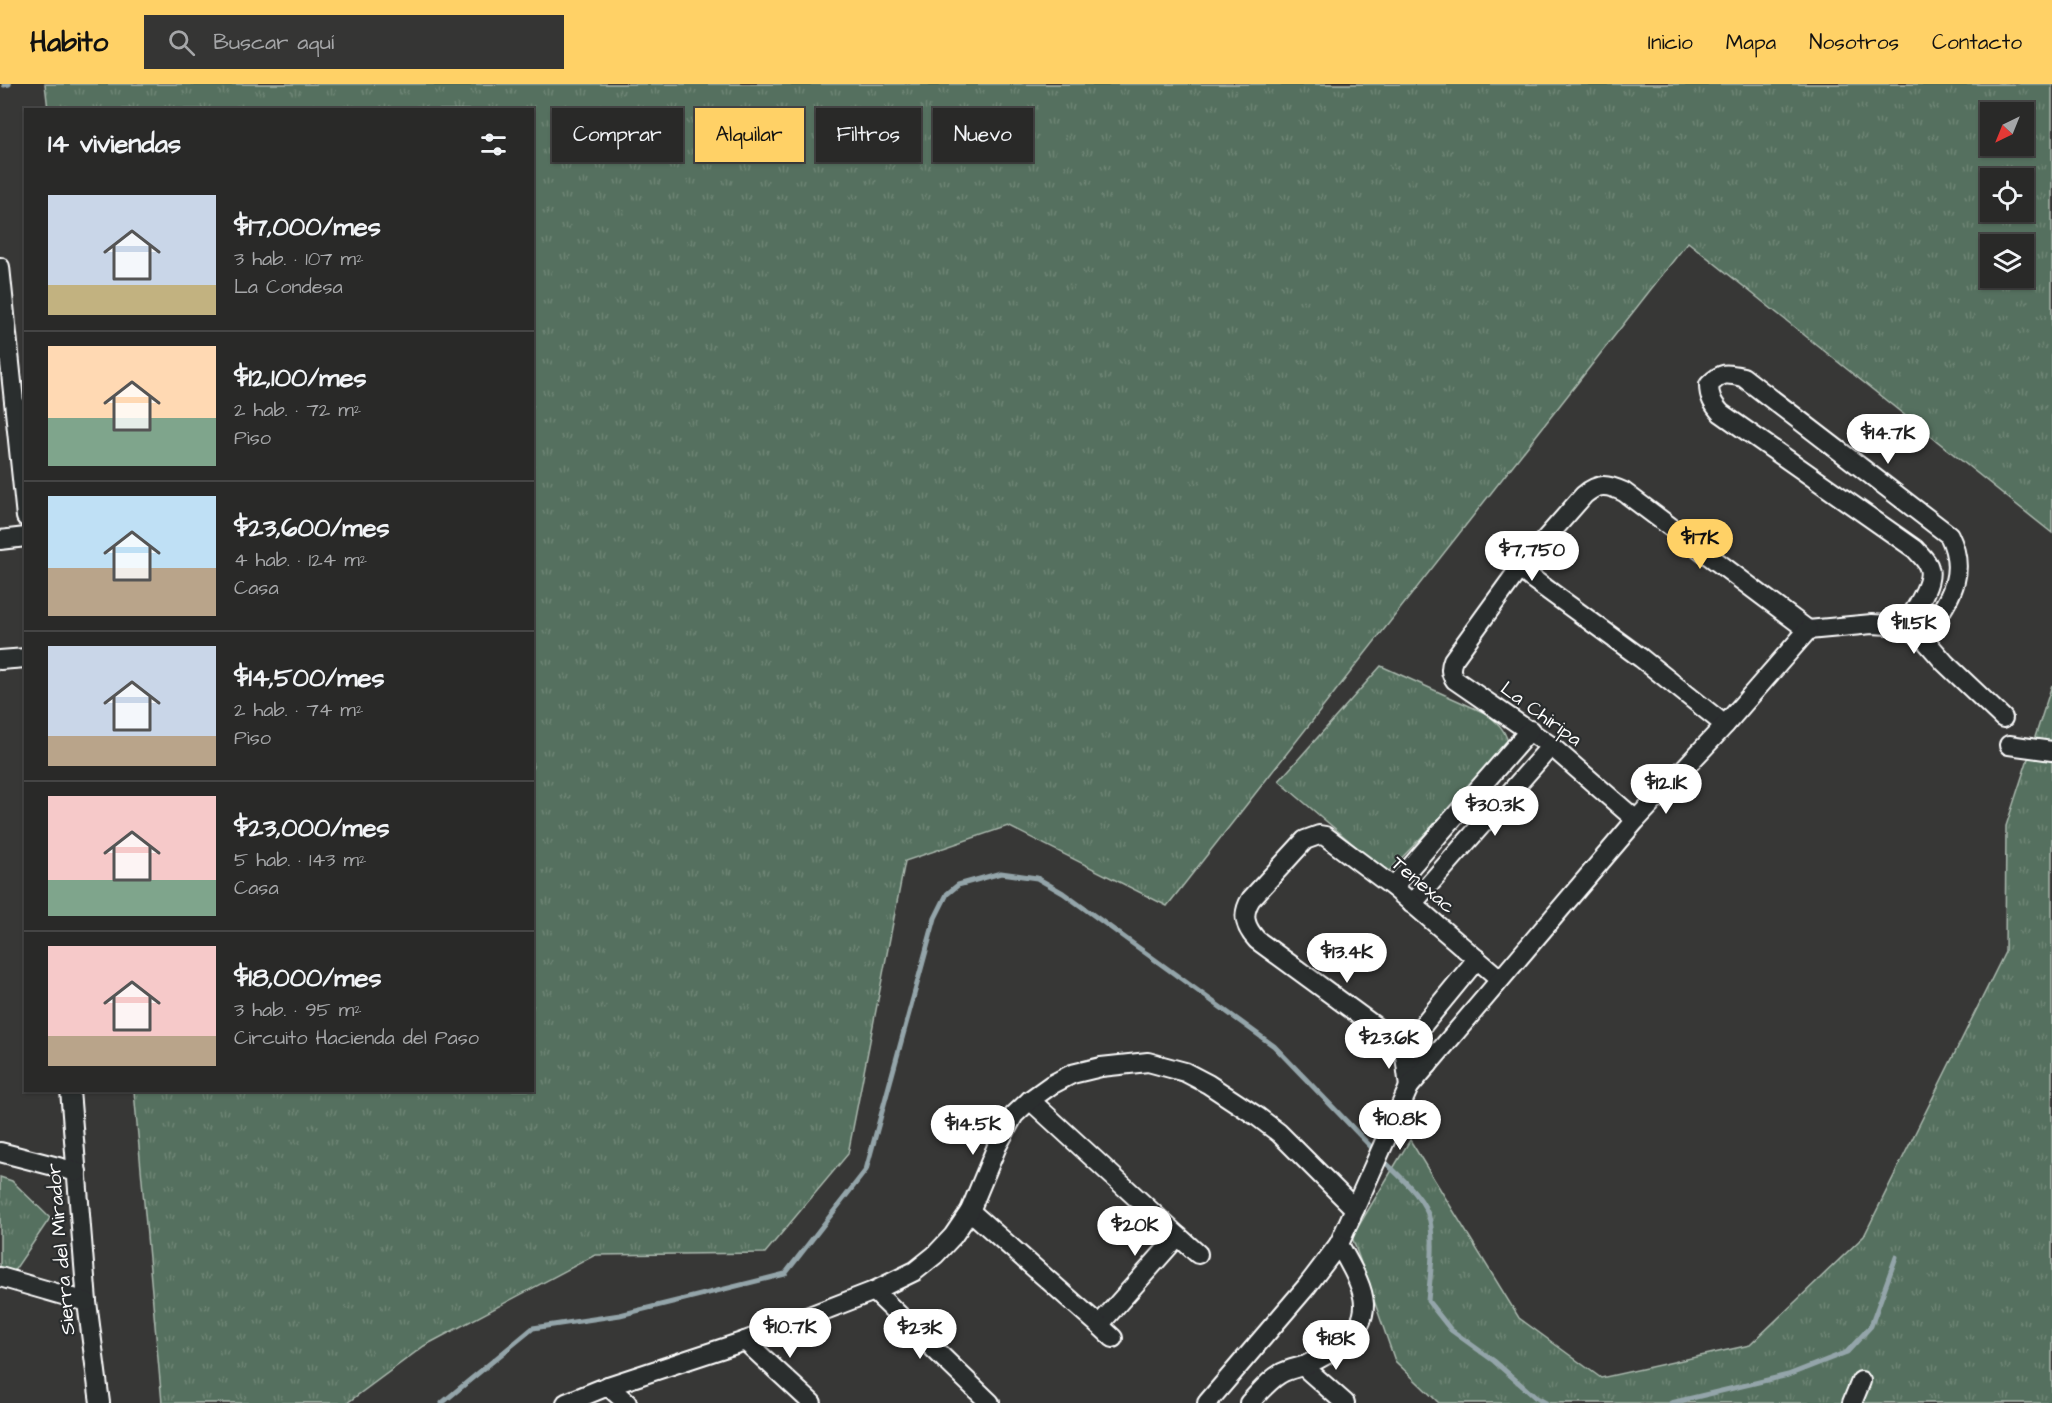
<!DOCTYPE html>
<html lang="es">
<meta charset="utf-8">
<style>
:root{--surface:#292928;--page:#353534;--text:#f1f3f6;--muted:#a5a6a8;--line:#454545;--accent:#ffd166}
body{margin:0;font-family:"Architects Daughter",sans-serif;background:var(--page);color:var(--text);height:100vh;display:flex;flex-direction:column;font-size:22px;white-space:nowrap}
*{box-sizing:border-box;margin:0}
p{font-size:20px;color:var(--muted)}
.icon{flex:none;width:33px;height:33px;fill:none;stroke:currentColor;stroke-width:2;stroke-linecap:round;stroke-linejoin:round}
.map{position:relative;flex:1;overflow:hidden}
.details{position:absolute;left:24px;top:24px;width:510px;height:984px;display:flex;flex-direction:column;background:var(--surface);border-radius:0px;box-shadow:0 2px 4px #0004,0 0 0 2px var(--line)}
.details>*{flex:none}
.guide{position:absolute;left:552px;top:24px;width:570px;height:54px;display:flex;gap:12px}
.needle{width:39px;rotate:223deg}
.controls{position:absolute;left:1980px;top:18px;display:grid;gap:12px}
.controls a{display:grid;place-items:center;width:54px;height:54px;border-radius:0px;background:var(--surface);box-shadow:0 2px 4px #0004,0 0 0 2px var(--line);font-size:30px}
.price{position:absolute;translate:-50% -51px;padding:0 14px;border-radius:21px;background:#fff;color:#222;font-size:20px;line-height:39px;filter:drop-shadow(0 2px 3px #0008)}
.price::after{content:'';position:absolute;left:50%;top:36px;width:18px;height:14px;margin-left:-9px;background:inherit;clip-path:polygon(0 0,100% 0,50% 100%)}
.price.active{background:var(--accent);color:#111}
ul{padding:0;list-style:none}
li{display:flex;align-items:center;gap:18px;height:150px;padding:0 24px}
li+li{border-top:2px solid var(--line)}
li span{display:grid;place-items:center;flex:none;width:168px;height:120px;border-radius:0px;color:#555}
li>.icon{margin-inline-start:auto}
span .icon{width:72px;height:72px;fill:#fffc;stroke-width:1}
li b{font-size:26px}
h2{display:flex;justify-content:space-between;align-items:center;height:72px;padding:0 24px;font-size:26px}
.chip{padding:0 21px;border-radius:0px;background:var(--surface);box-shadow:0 2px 4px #0004,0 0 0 2px var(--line);font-size:21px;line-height:54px}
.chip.active{background:var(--accent);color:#111}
header{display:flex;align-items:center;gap:36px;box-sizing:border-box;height:84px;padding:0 30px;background:var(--accent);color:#111}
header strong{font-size:28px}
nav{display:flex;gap:33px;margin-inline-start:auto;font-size:21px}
.search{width:420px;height:54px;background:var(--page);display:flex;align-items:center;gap:15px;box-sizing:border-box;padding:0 21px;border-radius:0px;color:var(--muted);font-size:22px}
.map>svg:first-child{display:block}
.grass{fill:url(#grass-tufts);stroke:#aab8ae;stroke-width:1.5;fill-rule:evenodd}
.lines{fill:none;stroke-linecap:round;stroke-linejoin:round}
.stream{stroke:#94a5aa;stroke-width:5}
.minor-casing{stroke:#fff;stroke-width:22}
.minor{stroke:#2a2d2e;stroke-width:18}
.labels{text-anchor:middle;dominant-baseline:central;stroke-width:4.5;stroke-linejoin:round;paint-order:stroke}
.street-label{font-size:20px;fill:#fff;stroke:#2a2d2e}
</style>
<header>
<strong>Habito</strong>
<div class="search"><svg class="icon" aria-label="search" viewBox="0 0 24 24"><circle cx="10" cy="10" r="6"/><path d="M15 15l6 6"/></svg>Buscar aquí</div>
<nav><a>Inicio</a><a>Mapa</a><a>Nosotros</a><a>Contacto</a></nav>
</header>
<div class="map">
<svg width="2052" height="1319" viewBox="0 0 2052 1319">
<defs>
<pattern id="grass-tufts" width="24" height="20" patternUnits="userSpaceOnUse" patternTransform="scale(1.5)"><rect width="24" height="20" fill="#55705e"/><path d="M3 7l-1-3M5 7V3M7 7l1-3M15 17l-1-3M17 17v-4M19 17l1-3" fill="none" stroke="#6e8576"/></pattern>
</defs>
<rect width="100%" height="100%" fill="#373736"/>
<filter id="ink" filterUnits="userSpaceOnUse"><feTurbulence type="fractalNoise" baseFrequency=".0167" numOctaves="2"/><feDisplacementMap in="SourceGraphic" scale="12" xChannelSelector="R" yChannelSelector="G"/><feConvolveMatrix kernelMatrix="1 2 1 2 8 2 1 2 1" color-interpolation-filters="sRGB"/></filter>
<g filter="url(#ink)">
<!-- grass -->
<g class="grass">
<path d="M45 0H2052V449L1688 158 1167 822 1008 742 905 777 848 1070 765 1169 595 1171 424 1262 347 1319H162L134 1007 532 1006V26L48 25ZM2024 28V62H1990V28ZM2024 94V128H1990V94ZM1990 160H2024V194H1990Z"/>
<path d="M1381 582 1485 629C1497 638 1504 644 1508 658L1504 668 1387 789 1279 697Z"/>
<polygon points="2052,601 2052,1319 1439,1319 1395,1277 1352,1153 1410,1056 1519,1234 1601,1294 1750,1261 1864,1152 2005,868 2006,742"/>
<polygon points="0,1093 12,1097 50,1134 14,1187 0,1183"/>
</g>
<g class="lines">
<!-- stream -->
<g class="stream">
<polyline points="4,1 9,0"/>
<path d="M1382 1075C1398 1091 1426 1114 1430 1137 1435 1163 1430 1191 1428 1217L1451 1246 1494 1277 1535 1313 1546 1319"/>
<polyline points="442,1319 533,1244 620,1231 785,1190 866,1086 935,834 947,810 958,801 1001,789 1037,794 1063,809 1274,962 1376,1068"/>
<polyline points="1671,1319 1788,1291 1847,1268 1871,1242 1896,1173"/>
</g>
<defs>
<g id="minor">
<polyline points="0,183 26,433"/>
<polyline points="0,456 26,453"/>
<polyline points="1519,485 1641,574 1725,641"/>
<path d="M1905 542C1913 528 1934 500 1929 484 1927 476 1920 471 1915 465L1721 329C1713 320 1709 313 1709 301 1722 288 1726 289 1743 293L1949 451C1970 494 1945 519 1924 555"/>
<polyline points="1808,546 1872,540 1905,542 1924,555 1945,579 2003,634"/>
<polyline points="0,576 26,574"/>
<polyline points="2009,661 2052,667"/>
<path d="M1636 736 1551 662 1455 596C1450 589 1450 584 1453 576L1519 485 1584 411C1598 399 1607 400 1624 408L1808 546"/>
<polyline points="1393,803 1530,646"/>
<polyline points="1412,820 1551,662"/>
<path d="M1428 981 1257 856C1245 843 1241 831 1251 815L1305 756 1319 751 1325 752 1393 803 1500 895"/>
<polyline points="1409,1003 1404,964 1477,875"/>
<polyline points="70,1006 87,1218 100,1319"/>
<polyline points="0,1068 77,1088"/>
<polyline points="970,1127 1099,1241 1178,1152 1030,1016"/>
<polyline points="1178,1152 1198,1170"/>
<polyline points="1339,1160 1409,1003 1636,736 1725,641 1808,546"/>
<polyline points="0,1193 87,1218"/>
<polyline points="874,1207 990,1319"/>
<polyline points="1099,1241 1113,1254"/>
<polyline points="745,1257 812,1319"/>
<polyline points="1303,1282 1345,1319"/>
<polyline points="608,1302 627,1319"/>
<polyline points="566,1319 608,1302 745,1257 874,1207 915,1187 935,1171 953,1152 970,1127 997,1062 1014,1031 1030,1016 1051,1001 1072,990 1101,983 1148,978 1185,988 1208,1000 1258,1033 1279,1049 1355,1125"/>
<path d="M1207 1319 1307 1202 1339 1160C1348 1178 1363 1200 1364 1220 1365 1252 1330 1270 1306 1281 1297 1284 1288 1285 1280 1290 1268 1297 1259 1309 1249 1319"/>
<polyline points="1852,1319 1861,1297"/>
</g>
</defs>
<!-- minor casing -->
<use href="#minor" class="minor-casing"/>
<!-- minor -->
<use href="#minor" class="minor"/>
</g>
</g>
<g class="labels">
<!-- street labels -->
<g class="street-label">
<text transform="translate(1541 630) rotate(36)">La Chiripa</text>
<text transform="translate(1423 801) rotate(40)">Tenexac</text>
<text transform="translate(61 1165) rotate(-95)">Sierra del Mirador</text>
</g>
</g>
</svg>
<div class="controls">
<a><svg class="needle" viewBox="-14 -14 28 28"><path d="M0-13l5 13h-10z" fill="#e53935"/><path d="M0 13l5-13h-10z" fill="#a5a6a8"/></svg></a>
<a><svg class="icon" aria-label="locate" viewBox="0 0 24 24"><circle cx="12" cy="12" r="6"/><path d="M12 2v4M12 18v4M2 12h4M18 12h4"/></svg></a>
<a><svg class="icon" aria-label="layers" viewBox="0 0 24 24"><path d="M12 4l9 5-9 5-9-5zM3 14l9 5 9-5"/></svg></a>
</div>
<b class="price" style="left:1888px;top:381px">$14.7K</b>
<b class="price active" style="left:1700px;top:486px">$17K</b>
<b class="price" style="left:1532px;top:498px">$7,750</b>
<b class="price" style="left:1914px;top:571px">$11.5K</b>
<b class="price" style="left:1666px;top:731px">$12.1K</b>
<b class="price" style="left:1495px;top:753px">$30.3K</b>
<b class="price" style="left:1347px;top:900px">$13.4K</b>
<b class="price" style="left:1389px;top:986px">$23.6K</b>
<b class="price" style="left:1400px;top:1067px">$10.8K</b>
<b class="price" style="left:973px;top:1072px">$14.5K</b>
<b class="price" style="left:1135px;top:1173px">$20K</b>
<b class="price" style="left:790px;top:1275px">$10.7K</b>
<b class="price" style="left:920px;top:1276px">$23K</b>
<b class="price" style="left:1336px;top:1287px">$18K</b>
<div class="guide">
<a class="chip">Comprar</a>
<a class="chip active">Alquilar</a>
<a class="chip">Filtros</a>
<a class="chip">Nuevo</a>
</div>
<section class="details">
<h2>14 viviendas<svg class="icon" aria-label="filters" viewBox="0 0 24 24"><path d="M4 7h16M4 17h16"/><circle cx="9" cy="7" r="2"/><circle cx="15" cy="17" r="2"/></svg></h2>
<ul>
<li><span style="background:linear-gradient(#c9d6e8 75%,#c2b280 0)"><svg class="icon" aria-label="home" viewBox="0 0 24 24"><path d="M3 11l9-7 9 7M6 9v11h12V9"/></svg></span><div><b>$17,000/mes</b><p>3 hab. · 107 m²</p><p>La Condesa</p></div></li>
<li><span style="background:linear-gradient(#ffd9b3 60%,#7fa58c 0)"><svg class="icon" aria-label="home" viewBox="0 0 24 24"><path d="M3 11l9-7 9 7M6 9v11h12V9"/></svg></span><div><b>$12,100/mes</b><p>2 hab. · 72 m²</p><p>Piso</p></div></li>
<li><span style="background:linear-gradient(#bfe0f5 60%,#b9a48a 0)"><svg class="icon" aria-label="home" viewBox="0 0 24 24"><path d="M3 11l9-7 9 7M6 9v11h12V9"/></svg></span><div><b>$23,600/mes</b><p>4 hab. · 124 m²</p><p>Casa</p></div></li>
<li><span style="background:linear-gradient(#c9d6e8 75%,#b9a48a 0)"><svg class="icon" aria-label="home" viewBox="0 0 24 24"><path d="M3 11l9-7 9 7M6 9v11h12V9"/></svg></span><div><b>$14,500/mes</b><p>2 hab. · 74 m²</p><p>Piso</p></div></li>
<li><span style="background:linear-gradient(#f6c9c9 70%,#7fa58c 0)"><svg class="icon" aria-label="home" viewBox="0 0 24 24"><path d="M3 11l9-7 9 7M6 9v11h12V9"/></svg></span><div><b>$23,000/mes</b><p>5 hab. · 143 m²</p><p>Casa</p></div></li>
<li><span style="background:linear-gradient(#f6c9c9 75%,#b9a48a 0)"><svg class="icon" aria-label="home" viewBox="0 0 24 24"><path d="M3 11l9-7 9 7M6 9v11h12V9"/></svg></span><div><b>$18,000/mes</b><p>3 hab. · 95 m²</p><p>Circuito Hacienda del Paso</p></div></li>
</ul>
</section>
</div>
